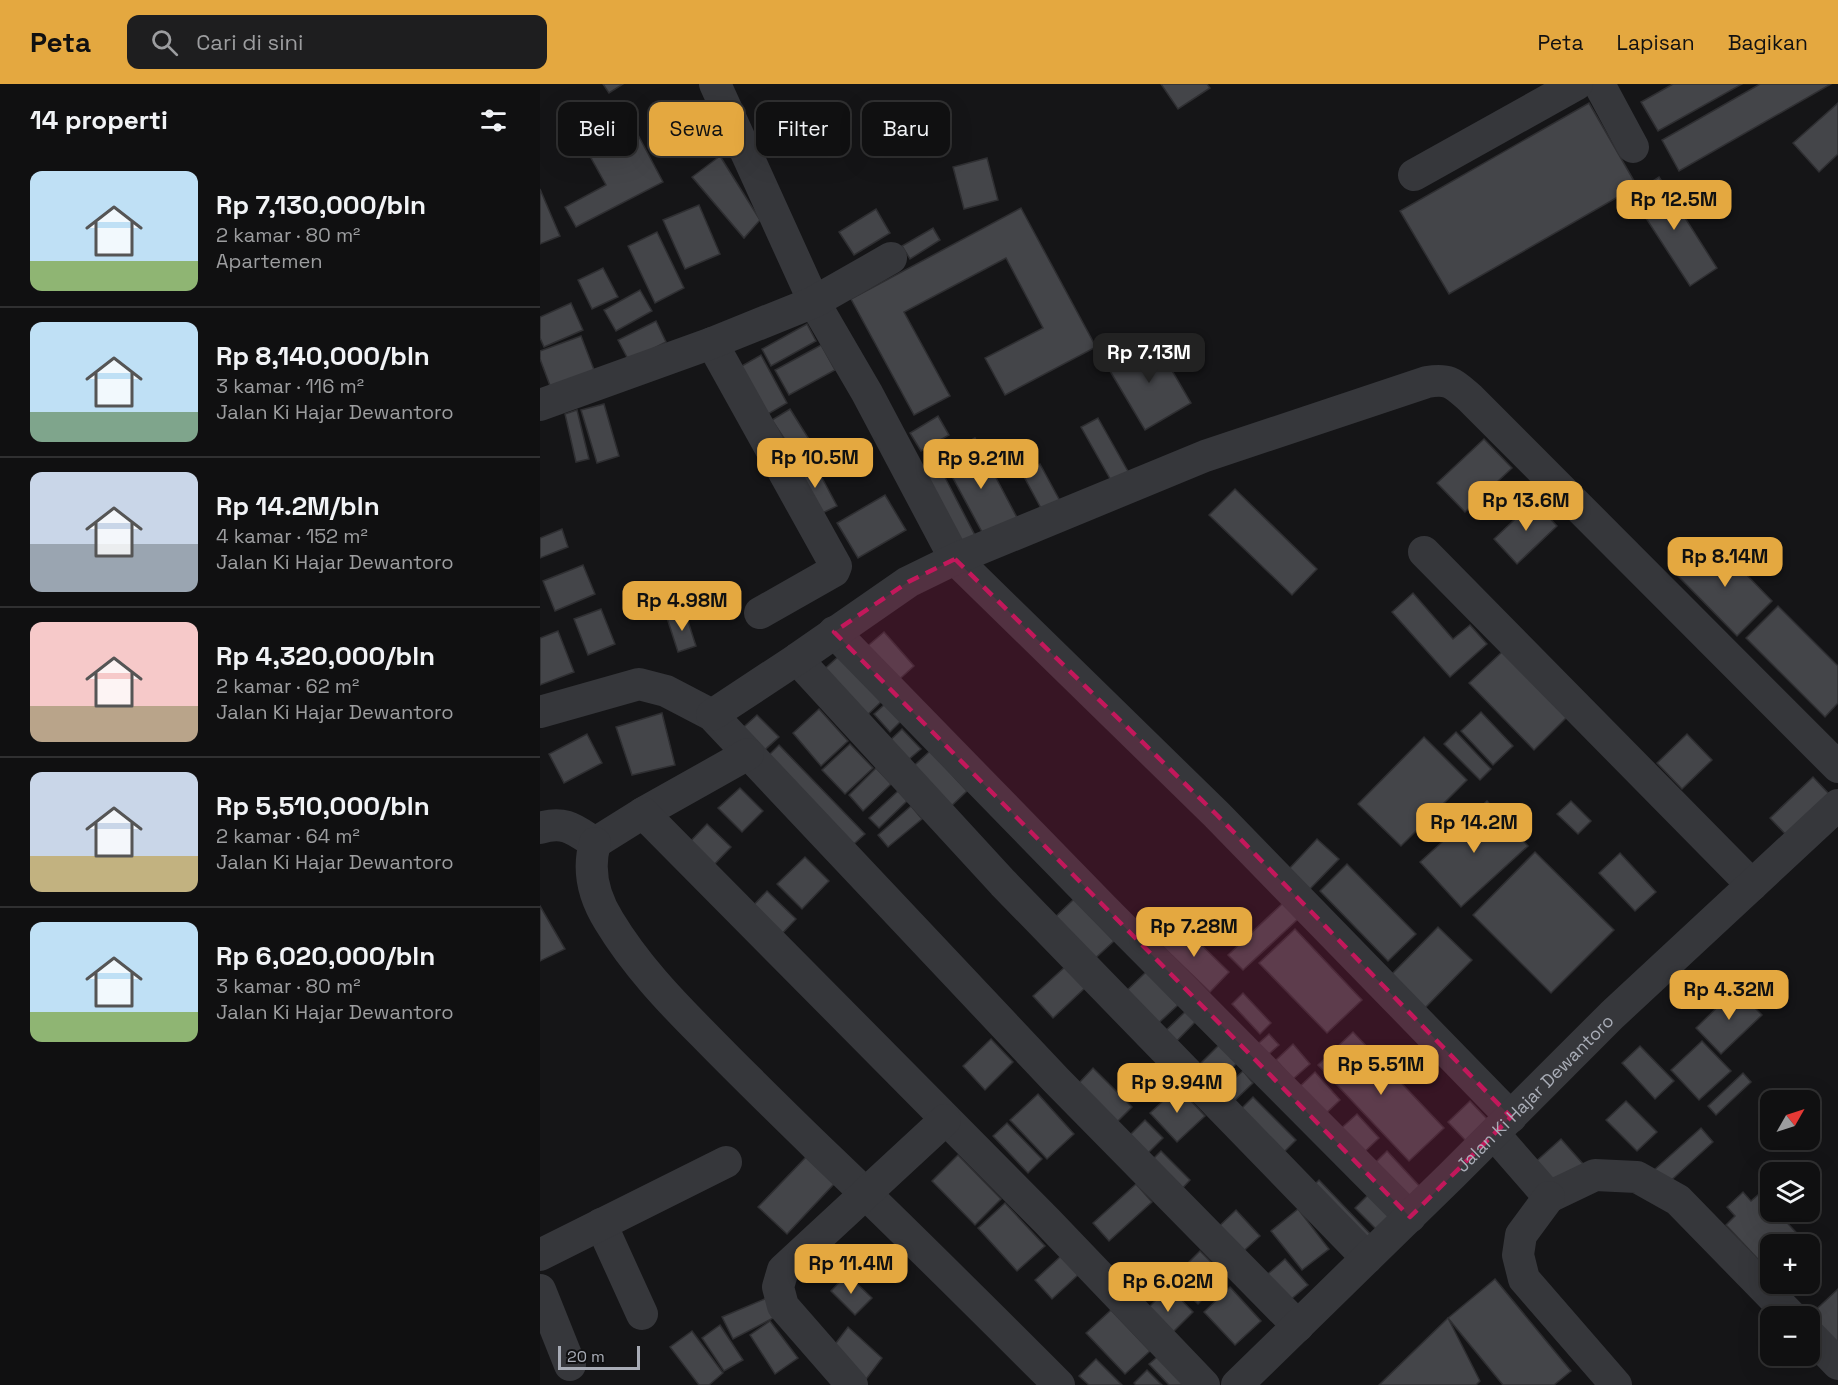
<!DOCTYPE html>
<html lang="id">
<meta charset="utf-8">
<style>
:root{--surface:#101011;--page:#1e1e1f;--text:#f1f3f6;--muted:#9c9d9f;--line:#303031;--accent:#e4a840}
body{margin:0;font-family:"Space Grotesk",sans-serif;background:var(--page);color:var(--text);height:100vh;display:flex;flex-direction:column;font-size:22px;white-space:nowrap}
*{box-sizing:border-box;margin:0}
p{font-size:20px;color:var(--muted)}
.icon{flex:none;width:33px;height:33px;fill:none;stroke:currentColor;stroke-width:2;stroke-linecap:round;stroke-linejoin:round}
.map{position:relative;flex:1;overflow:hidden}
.drawer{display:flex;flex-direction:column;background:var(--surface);width:540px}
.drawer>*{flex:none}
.banner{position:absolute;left:18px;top:18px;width:570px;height:54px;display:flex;gap:12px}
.needle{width:39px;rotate:51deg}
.fabs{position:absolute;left:1220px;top:1006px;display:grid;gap:12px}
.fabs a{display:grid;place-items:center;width:60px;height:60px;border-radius:12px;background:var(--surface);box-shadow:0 6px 24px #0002,0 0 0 2px var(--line);font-size:30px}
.scale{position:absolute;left:18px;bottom:15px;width:82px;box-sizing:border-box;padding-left:6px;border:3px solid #a8acb6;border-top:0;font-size:16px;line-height:21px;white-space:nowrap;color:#a8acb6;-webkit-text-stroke:4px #101011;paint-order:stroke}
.price{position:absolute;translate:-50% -51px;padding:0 14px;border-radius:12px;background:var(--accent);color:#111;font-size:20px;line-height:39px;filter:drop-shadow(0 2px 3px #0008)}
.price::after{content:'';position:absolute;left:50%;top:36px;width:18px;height:14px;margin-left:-9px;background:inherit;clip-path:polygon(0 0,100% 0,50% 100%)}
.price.current{background:#222;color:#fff}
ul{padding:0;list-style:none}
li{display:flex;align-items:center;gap:18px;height:150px;padding:0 30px}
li+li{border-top:2px solid var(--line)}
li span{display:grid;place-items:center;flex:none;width:168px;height:120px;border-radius:12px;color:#555}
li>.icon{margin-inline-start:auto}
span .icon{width:72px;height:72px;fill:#fffc;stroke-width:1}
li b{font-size:26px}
h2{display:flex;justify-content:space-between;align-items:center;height:72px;padding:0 30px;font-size:26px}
.chip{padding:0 21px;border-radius:12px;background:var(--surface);box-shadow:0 6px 24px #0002,0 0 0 2px var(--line);font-size:21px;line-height:54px}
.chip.current{background:var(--accent);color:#111}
header{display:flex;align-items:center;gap:36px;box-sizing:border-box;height:84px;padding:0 30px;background:var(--accent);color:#111}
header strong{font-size:28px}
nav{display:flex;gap:33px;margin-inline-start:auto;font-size:21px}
.search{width:420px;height:54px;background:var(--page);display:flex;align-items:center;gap:15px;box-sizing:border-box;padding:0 21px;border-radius:12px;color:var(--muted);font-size:22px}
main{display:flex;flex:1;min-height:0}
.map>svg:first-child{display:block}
.building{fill:#444549;stroke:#2f2f32;stroke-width:1.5}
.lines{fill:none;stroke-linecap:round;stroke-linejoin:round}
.minor{stroke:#36373b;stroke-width:32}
.marked{fill:#c2185b;fill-opacity:0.2;stroke:#c2185b;stroke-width:4.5;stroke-dasharray:12 8;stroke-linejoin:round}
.labels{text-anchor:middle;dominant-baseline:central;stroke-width:4.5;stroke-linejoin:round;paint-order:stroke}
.street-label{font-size:18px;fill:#a8acb6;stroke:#101011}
</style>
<header>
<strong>Peta</strong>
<div class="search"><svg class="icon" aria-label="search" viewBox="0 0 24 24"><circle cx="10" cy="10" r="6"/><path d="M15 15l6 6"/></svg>Cari di sini</div>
<nav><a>Peta</a><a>Lapisan</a><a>Bagikan</a></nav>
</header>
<main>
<section class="drawer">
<h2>14 properti<svg class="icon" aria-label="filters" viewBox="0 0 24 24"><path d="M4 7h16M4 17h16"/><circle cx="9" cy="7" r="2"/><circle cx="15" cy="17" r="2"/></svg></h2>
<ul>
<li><span style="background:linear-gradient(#bfe0f5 75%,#8fb573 0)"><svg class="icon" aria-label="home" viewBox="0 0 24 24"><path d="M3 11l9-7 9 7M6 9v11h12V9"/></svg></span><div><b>Rp 7,130,000/bln</b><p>2 kamar · 80 m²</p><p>Apartemen</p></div></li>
<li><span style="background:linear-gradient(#bfe0f5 75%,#7fa58c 0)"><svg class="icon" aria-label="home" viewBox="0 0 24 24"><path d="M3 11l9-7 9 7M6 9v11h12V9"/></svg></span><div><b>Rp 8,140,000/bln</b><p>3 kamar · 116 m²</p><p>Jalan Ki Hajar Dewantoro</p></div></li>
<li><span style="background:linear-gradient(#c9d6e8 60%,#9aa5b1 0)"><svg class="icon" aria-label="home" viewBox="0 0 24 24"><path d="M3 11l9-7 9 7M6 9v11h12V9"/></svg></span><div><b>Rp 14.2M/bln</b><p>4 kamar · 152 m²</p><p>Jalan Ki Hajar Dewantoro</p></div></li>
<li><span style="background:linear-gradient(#f6c9c9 70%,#b9a48a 0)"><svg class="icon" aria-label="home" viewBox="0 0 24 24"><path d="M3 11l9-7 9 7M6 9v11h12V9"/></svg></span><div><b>Rp 4,320,000/bln</b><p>2 kamar · 62 m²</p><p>Jalan Ki Hajar Dewantoro</p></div></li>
<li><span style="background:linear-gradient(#c9d6e8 70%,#c2b280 0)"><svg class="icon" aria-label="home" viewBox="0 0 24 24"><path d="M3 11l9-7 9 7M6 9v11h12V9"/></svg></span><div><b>Rp 5,510,000/bln</b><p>2 kamar · 64 m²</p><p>Jalan Ki Hajar Dewantoro</p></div></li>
<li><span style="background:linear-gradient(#bfe0f5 75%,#8fb573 0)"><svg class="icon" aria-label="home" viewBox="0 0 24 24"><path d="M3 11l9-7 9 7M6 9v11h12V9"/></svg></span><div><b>Rp 6,020,000/bln</b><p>3 kamar · 80 m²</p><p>Jalan Ki Hajar Dewantoro</p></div></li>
</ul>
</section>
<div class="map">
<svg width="1298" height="1301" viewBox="0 0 1298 1301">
<rect width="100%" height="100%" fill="#151517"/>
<!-- building -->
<g class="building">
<polygon points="63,0 83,0 69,9"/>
<polygon points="621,0 667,0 670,4 638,25"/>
<polygon points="1133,0 1202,0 1118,47 1101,18"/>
<polygon points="1220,0 1291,0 1139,87 1122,56"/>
<polygon points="163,18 186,53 142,71 124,46"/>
<polygon points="1049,19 1097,102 909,210 860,127"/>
<polygon points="1298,19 1298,70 1279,88 1253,59"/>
<polygon points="97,49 123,98 36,143 25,123 66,101 51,74"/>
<polygon points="180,72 220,136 204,154 152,93"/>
<polygon points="447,74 458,116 424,125 413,83"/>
<polygon points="1119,93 1177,184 1150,202 1091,111"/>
<polygon points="0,105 20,152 0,160"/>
<polygon points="159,121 180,170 145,185 123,136"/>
<polygon points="481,124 556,263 465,311 445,274 503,244 466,174 364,228 410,312 374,331 311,215"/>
<polygon points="336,125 350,149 314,171 299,148"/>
<polygon points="393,144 400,156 370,175 362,162"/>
<polygon points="117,148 144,204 115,219 88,162"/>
<polygon points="63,184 78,213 52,225 38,196"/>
<polygon points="100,206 112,227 76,247 64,226"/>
<polygon points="31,219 43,246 4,263 0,254 0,233"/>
<polygon points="116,237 126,258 89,277 78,256"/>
<polygon points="267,240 276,257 231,282 222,265"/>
<polygon points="41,252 56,291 12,307 0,275 0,267"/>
<polygon points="613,254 651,319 605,346 567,282"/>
<polygon points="281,261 295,286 249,311 235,286"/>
<polygon points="221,271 247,319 219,335 193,287"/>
<polygon points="64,320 79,372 57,379 41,326"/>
<polygon points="250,325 272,360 255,371 232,336"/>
<polygon points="37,326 49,375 36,378 25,330"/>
<polygon points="398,332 409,351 381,367 370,349"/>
<polygon points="558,334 594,398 577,407 541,343"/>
<polygon points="435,354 481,441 448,459 401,372"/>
<polygon points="944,355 972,384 925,428 897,399"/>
<polygon points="396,376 439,459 425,467 382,384"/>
<polygon points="273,377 297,422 276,432 253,388"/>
<polygon points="500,380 520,417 502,426 482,389"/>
<polygon points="695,405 777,485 752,511 669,431"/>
<polygon points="345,411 366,446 318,474 297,439"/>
<polygon points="994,417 1017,442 977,480 954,455"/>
<polygon points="22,445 28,463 0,474 0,454"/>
<polygon points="1174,457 1232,517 1197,552 1138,492"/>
<polygon points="43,481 55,510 15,527 3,497"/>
<polygon points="147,504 150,522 126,527 123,508"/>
<polygon points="873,509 913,555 930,541 947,560 910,593 852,528"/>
<polygon points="1238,522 1298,582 1298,619 1285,633 1206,554"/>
<polygon points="61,525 75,560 48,571 34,535"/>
<polygon points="145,528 156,562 138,568 127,534"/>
<polygon points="18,547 34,588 0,601 0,554"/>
<polygon points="344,548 374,582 353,601 323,566"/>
<polygon points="963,567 1027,633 994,666 929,599"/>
<polygon points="300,571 343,616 322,636 279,590"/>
<polygon points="345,620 361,637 350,648 334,630"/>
<polygon points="279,625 308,657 281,682 253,649"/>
<polygon points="941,628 973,662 953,681 921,647"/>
<polygon points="122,629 135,681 92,691 76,643"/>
<polygon points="217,631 239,653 218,672 196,650"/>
<polygon points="362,645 381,665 361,682 343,663"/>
<polygon points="916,648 951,685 940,696 904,660"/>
<polygon points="47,650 62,679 24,699 9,670"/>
<polygon points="1147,650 1172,676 1142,705 1117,679"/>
<polygon points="884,653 927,696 861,762 818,720"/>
<polygon points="310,660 333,684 305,710 282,686"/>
<polygon points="239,661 325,750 306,767 221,679"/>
<polygon points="390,667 427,707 404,729 366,689"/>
<polygon points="336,684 351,700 323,727 309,711"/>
<polygon points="1273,693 1291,712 1248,753 1230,734"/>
<polygon points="200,704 223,727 202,748 178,724"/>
<polygon points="358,707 367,717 339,744 329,734"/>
<polygon points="947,717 988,762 921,823 880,778"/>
<polygon points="1031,717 1051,737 1038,750 1017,730"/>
<polygon points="371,722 382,735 348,763 338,751"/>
<polygon points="167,740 191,763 168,787 144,764"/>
<polygon points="777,755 799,775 769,806 748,786"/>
<polygon points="995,768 1074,846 1011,909 933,831"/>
<polygon points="1080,769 1116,808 1095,827 1059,789"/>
<polygon points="265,773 289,797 262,825 237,800"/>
<polygon points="807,780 876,850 848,877 780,807"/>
<polygon points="227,807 256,835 235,857 206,829"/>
<polygon points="534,815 574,857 550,879 510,838"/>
<polygon points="743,819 758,835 703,886 688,871"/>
<polygon points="0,822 25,865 0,877"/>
<polygon points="639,839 689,888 670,908 620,860"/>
<polygon points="898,843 932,876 883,926 849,893"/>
<polygon points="755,845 822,916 787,949 719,879"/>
<polygon points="526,882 546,903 513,934 493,912"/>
<polygon points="606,888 638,921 611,946 580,913"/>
<polygon points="1196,905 1222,931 1181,970 1156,944"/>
<polygon points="703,909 731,939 720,950 692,920"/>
<polygon points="647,926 657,936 629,965 618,954"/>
<polygon points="813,948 904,1044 869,1077 778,981"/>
<polygon points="729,950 739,961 720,978 710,967"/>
<polygon points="451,955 473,978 445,1006 423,982"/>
<polygon points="1162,957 1191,987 1159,1016 1131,986"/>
<polygon points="680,960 698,978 674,1002 656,984"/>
<polygon points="753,960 770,980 753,995 736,976"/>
<polygon points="1100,962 1134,997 1115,1015 1082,979"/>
<polygon points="553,984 592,1023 577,1038 538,1000"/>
<polygon points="703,987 713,999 689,1022 678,1009"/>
<polygon points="775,988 800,1016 778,1037 752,1010"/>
<polygon points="1203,989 1211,998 1176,1031 1168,1022"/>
<polygon points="638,1003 665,1032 637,1058 610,1029"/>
<polygon points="498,1010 534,1050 507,1075 470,1036"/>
<polygon points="713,1013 756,1056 738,1074 695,1031"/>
<polygon points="930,1017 948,1036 926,1057 908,1038"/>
<polygon points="1086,1017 1117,1048 1097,1067 1066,1036"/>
<polygon points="817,1030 839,1054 818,1074 796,1049"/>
<polygon points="605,1036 623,1054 599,1078 581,1060"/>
<polygon points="467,1039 502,1075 488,1089 453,1052"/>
<polygon points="1161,1044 1173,1058 1126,1101 1113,1087"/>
<polygon points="1021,1055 1044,1081 1017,1106 993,1080"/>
<polygon points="621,1067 650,1096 638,1109 609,1079"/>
<polygon points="847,1067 884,1107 872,1117 836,1078"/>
<polygon points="418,1071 461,1115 435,1141 392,1097"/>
<polygon points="266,1073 294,1100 247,1150 218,1123"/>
<polygon points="779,1096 839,1159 827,1170 767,1108"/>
<polygon points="596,1100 612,1118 569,1157 553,1139"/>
<polygon points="1203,1108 1211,1117 1219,1110 1230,1121 1230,1128 1237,1128 1268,1161 1230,1161 1230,1188 1186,1141 1195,1132 1187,1123"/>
<polygon points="828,1111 856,1139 843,1152 815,1124"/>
<polygon points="465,1119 505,1162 477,1187 438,1144"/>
<polygon points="758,1125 789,1165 762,1186 731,1147"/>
<polygon points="696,1126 720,1152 696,1174 672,1149"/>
<polygon points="660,1167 685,1192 658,1220 632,1195"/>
<polygon points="521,1172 538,1191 512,1215 495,1196"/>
<polygon points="745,1175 768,1201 743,1222 721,1196"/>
<polygon points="307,1190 332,1214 315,1231 291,1207"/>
<polygon points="955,1195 1031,1287 1014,1301 963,1301 908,1234"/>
<polygon points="629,1203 653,1228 626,1255 602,1230"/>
<polygon points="690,1203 721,1237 695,1261 664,1228"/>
<polygon points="1298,1205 1298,1270 1269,1244 1268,1233"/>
<polygon points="227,1214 237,1232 193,1255 182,1233"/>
<polygon points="571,1226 610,1267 585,1290 546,1249"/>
<polygon points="908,1234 940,1297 936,1301 839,1301"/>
<polygon points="230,1237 258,1274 235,1290 210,1251"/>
<polygon points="180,1241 203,1276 184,1287 162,1254"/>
<polygon points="308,1243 342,1274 324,1298 290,1267"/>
<polygon points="152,1247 183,1289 169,1301 159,1301 130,1263"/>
<polygon points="622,1269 652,1301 629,1301 609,1280"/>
<polygon points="556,1275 582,1301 549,1301 539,1292"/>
<polygon points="607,1286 622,1301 596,1301 594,1299"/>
</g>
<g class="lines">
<!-- minor -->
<g class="minor">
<polyline points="175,0 274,218 327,309 415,475 677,731 971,1033"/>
<polyline points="1059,0 1093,63"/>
<polyline points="874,91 1037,0"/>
<polyline points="172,259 296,482 294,487 220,529"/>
<polyline points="0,321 172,259 274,218 351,174"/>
<polyline points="884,468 1212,801"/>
<polyline points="294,548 563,824 870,1133"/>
<polyline points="257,575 463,799 827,1174"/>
<polyline points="0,628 99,600 126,607 172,631 516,996 758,1242"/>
<path d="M172 631 257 575 368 498 415 475 665 372 887 298C910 294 914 300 930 314L1298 683"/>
<polyline points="103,729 208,670"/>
<path d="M0 744C25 736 35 746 55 759L103 729 507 1137 664 1301"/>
<path d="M55 759C47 787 54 813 69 837 95 880 129 916 164 951 202 990 241 1028 280 1066 361 1143 440 1222 519 1301"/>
<polyline points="954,1050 1009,1113 1055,1091 1097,1093 1138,1116 1252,1233"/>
<polyline points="1009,1113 981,1151 978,1171 984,1195 1076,1301"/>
<polyline points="61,1140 102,1230"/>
<polyline points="0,1171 186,1078"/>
<polyline points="0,1206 30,1281"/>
<polyline points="1269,1250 1298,1280"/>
<polyline points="312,1301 243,1222 238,1203 243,1186 405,1036"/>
<path id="s1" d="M697 1301 912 1091 1072 931 1298 721"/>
</g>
</g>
<!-- marked area -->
<path class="marked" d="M415 475 677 731 971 1033 870 1133 294 548 368 498Z"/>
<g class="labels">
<!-- street labels -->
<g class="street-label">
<text stroke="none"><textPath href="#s1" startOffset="417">Jalan Ki Hajar Dewantoro</textPath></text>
</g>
</g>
</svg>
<div class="fabs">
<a><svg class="needle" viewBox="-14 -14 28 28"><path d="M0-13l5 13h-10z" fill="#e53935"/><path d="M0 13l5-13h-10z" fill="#9c9d9f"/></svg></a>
<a><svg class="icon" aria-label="layers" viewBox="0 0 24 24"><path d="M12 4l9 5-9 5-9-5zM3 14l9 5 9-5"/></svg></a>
<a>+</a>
<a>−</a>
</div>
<div class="scale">20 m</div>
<b class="price" style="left:1134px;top:147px">Rp 12.5M</b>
<b class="price current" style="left:609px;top:300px">Rp 7.13M</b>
<b class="price" style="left:275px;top:405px">Rp 10.5M</b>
<b class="price" style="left:441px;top:406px">Rp 9.21M</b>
<b class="price" style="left:986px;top:448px">Rp 13.6M</b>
<b class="price" style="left:1185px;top:504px">Rp 8.14M</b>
<b class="price" style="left:142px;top:548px">Rp 4.98M</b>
<b class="price" style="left:934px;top:770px">Rp 14.2M</b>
<b class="price" style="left:654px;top:874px">Rp 7.28M</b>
<b class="price" style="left:1189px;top:937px">Rp 4.32M</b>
<b class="price" style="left:841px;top:1012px">Rp 5.51M</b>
<b class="price" style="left:637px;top:1030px">Rp 9.94M</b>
<b class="price" style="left:311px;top:1211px">Rp 11.4M</b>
<b class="price" style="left:628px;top:1229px">Rp 6.02M</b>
<div class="banner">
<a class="chip">Beli</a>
<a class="chip current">Sewa</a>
<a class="chip">Filter</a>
<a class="chip">Baru</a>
</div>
</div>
</main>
